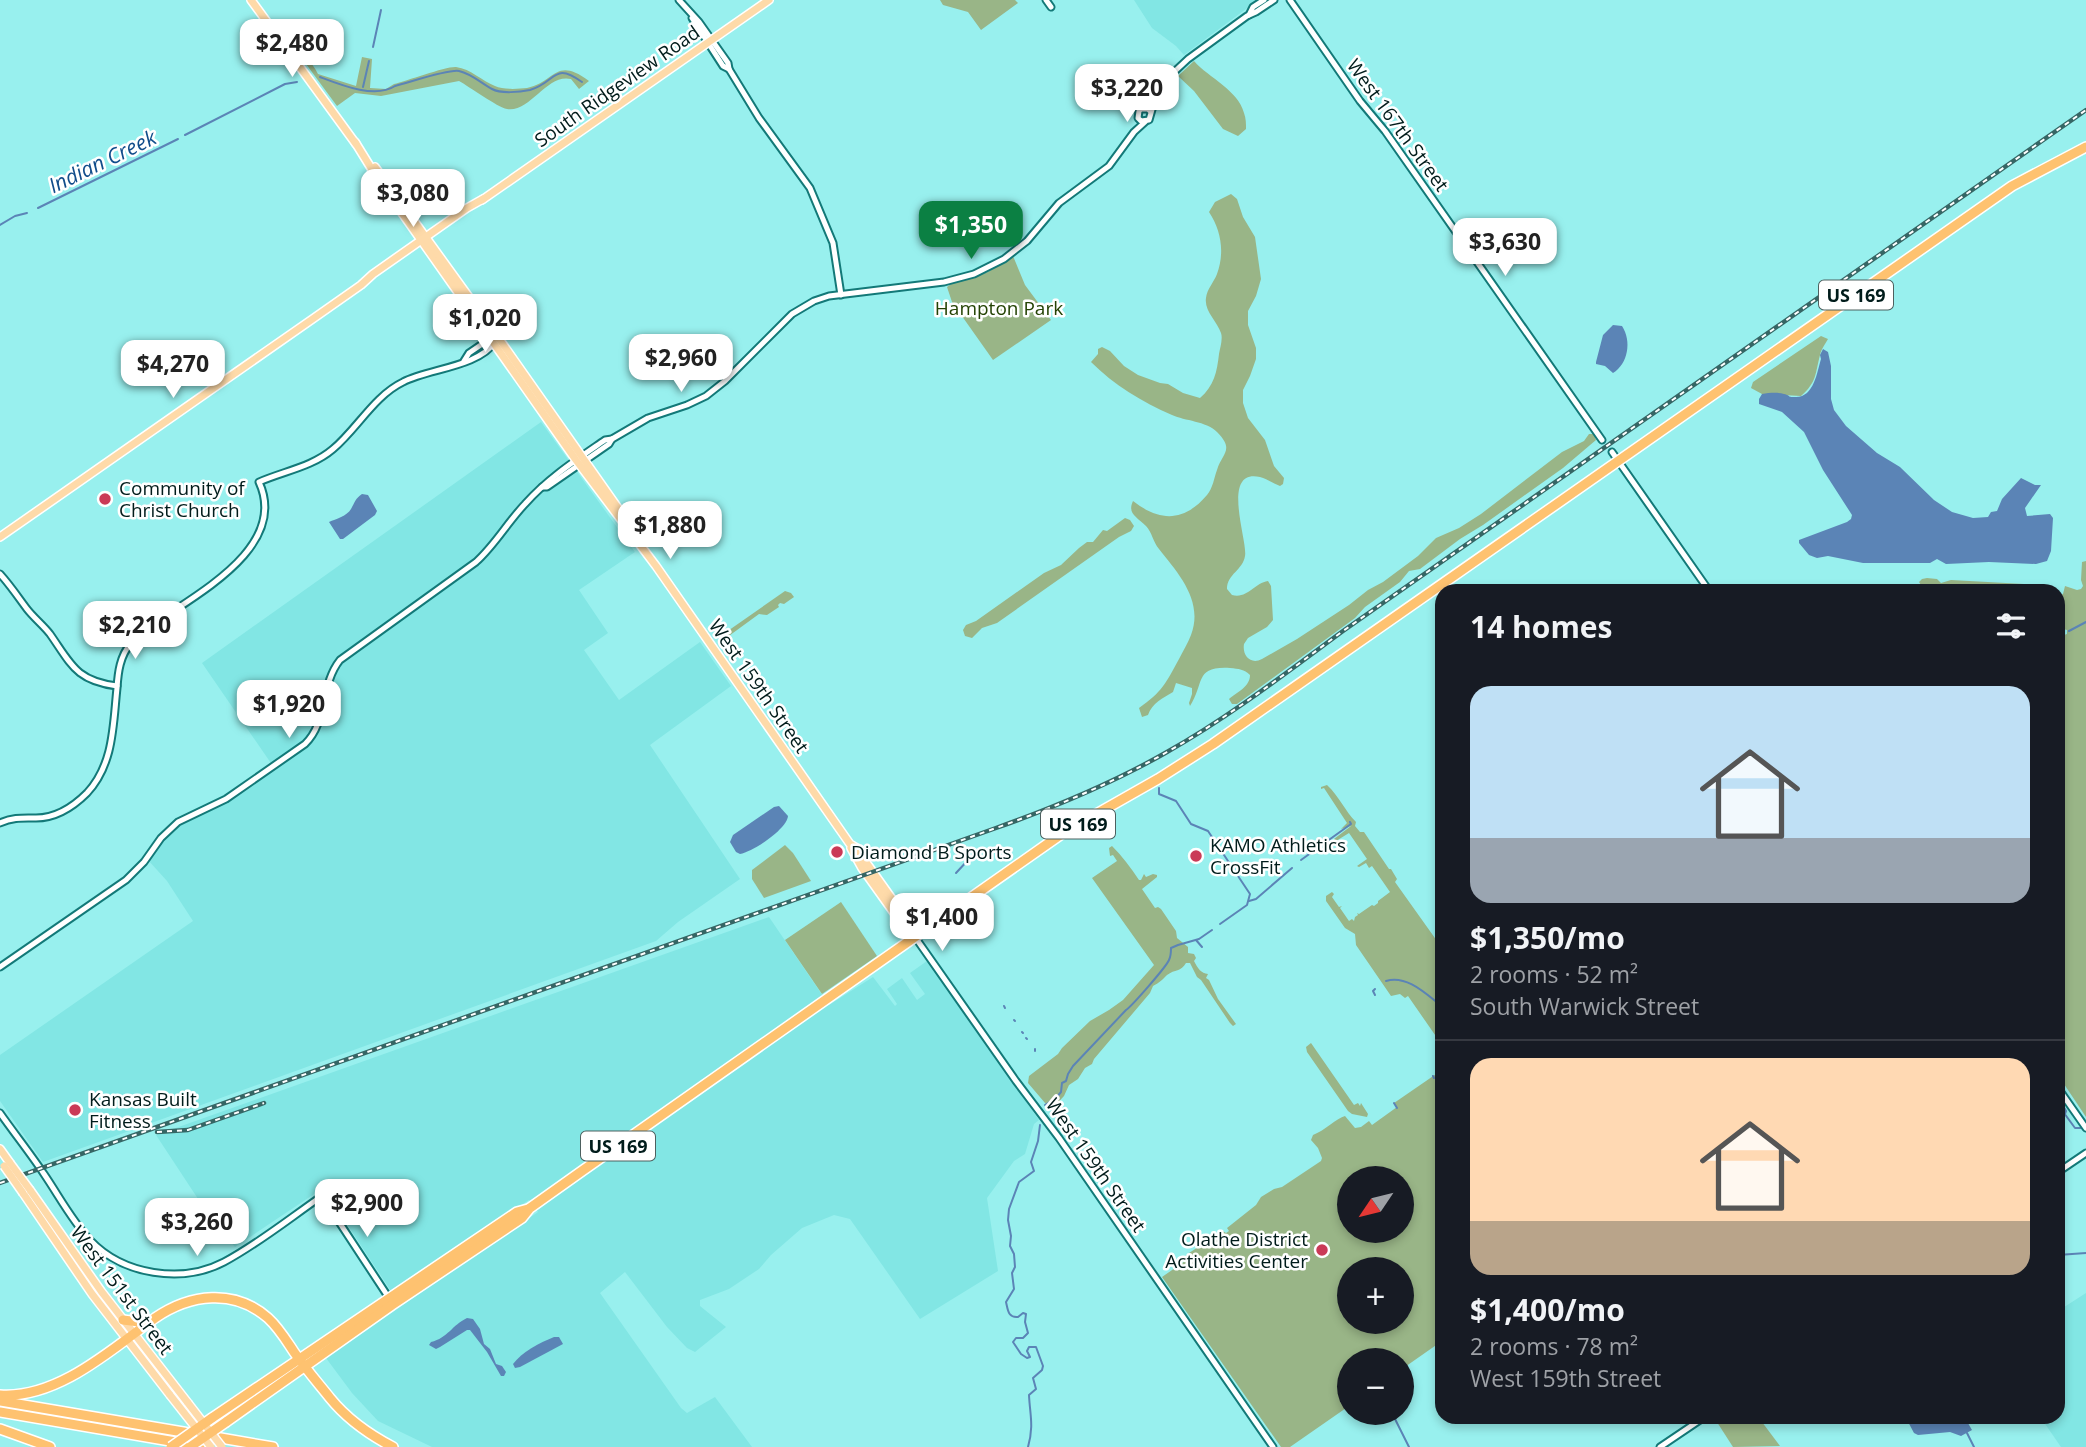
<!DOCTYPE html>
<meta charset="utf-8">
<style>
:root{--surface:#171b24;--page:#242831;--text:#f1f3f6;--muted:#9ea1a6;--line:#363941;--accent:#0b8043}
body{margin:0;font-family:"Open Sans",sans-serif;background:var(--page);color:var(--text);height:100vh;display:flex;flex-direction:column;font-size:26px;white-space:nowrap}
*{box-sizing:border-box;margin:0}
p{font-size:23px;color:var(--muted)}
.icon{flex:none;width:38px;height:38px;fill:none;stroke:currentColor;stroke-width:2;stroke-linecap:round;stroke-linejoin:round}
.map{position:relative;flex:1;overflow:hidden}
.details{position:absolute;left:1435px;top:584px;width:630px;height:840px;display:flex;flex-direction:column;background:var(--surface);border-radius:21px;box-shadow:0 4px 10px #0003}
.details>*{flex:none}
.needle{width:46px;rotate:235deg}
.controls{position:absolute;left:1337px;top:1166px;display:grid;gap:14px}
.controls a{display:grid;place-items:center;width:77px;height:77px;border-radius:50%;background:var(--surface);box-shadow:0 4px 10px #0003;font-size:35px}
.price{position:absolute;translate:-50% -60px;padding:0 16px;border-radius:14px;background:#fff;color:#222;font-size:23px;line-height:46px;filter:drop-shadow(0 2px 4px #0008)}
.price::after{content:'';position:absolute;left:50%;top:42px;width:21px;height:16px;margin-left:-10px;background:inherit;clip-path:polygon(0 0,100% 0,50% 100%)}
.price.on{background:var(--accent);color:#fff}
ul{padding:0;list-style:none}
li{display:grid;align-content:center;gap:14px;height:371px;padding:0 35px}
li+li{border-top:2px solid var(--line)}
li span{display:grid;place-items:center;height:217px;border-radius:21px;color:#555}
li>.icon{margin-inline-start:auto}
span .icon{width:126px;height:126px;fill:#fffc;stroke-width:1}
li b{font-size:30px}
h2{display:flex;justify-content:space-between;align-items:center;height:84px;padding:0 35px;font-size:30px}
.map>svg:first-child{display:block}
.built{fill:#82e6e4}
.green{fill:#99b587;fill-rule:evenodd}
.water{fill:#5b84b6}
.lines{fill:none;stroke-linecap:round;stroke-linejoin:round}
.stream{stroke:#5b84b6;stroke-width:2}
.minor-casing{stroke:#137978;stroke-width:9}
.major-casing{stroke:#fff;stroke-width:10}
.highway-casing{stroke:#fff;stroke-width:12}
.minor{stroke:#fff;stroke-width:5}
.major{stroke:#fedaa9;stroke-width:7}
.highway{stroke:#fec270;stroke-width:9}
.rail-casing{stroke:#366665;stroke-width:4.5}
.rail{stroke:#fff;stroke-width:2;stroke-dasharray:5;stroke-linecap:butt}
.major-bridge-casing{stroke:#fff;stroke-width:10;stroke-linecap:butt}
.highway-bridge-casing{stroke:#fff;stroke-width:12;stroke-linecap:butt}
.major-bridge{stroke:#fedaa9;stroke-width:7}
.highway-bridge{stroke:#fec270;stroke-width:9}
.poi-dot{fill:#ca3a57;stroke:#fff;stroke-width:2.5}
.labels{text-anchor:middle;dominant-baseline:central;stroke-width:5;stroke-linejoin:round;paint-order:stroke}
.shield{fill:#fff;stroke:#4d605f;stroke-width:2}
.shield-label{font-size:18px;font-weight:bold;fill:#011c1b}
.street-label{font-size:19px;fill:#011c1b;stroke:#fff}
.park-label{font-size:19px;fill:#244304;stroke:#fff}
.poi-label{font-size:19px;fill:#011c1b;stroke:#fff;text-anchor:start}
.water-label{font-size:21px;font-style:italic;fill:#114d8b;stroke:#fff}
</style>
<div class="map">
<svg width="2086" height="1447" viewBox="0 0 2086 1447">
<rect width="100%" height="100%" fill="#98f0ee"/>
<!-- built -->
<g class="built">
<polygon points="1134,0 1258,0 1184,55 1176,46 1152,28"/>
<polygon points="541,422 635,552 579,590 608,633 584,650 619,700 700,642 731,686 650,745 740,879 678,922 656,941 43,1162 0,1101 0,1055 193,921 167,881 148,860 163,838 177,825 192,816 222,804 275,769 202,663"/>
<polygon points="769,917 829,1005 873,977 895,1006 897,1004 887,989 902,978 917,1000 925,994 910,973 927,961 1039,1120 1034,1124 1025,1154 1014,1161 987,1198 998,1271 920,1319 850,1219 834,1215 802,1228 771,1255 759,1269 729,1289 700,1300 700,1306 726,1327 695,1352 687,1348 667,1327 625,1272 600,1293 681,1408 687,1413 715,1397 752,1447 432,1447 378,1421 352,1393 326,1358 538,1212 529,1200 391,1291 323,1188 235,1247 206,1211 156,1135"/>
<polygon points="2086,1293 2086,1447 2061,1447 2041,1418 2058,1418 2058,1311"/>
</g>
<!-- green -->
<g class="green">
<polygon points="940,0 1015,0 1018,3 981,30 968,12 943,5"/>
<path d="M290 38C299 51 312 61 318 74L356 86 362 57 372 59 370 88 386 89 394 84C406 81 447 66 456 67 471 69 482 81 495 86 503 90 518 89 527 88 556 82 555 56 589 81L579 89 571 79C547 73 530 113 507 109 497 107 470 87 459 81L381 96 355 93 337 106 292 45 287 42Z"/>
<path d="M1194 61C1209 78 1238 90 1244 113 1246 118 1246 124 1246 129L1238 136 1223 129 1194 91 1178 76Z"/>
<path d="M1231 194 1237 199 1243 217 1255 237 1261 279 1256 296 1248 311V325L1256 348V359L1250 376 1243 390V403L1248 418 1265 440 1274 466 1284 478 1283 484 1280 486C1273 483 1267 479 1260 477 1220 468 1248 541 1245 556 1243 570 1227 574 1227 589L1232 595C1248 599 1254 583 1268 581L1271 586 1273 620 1267 627 1248 638 1244 644C1242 656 1251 665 1262 659L1297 639 1349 605 1368 590 1383 582 1418 556 1436 538 1459 528 1481 514 1562 452 1584 441 1589 434H1594L1596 440 1563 468 1483 525 1460 539 1420 569 1409 571 1400 582 1365 607 1355 618 1237 704H1232L1229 699C1237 692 1250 687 1250 675 1244 669 1239 669 1230 668 1194 666 1205 683 1190 706L1189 703 1192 694V688L1176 683 1173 692C1163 698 1152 703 1148 715L1142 717 1139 708C1162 692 1166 683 1179 659 1183 651 1188 643 1191 635 1204 601 1178 573 1159 549 1153 542 1152 532 1146 526 1137 517 1127 514 1133 501 1161 523 1185 521 1207 495 1213 488 1214 478 1217 470 1222 453 1235 450 1217 432 1206 421 1185 421 1172 415 1142 402 1114 385 1091 362L1098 354V349L1102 347 1110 351 1124 366 1138 375 1160 383 1168 384 1183 393 1200 398C1214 386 1217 372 1219 354 1220 348 1223 339 1221 333 1217 321 1204 311 1206 298 1207 289 1214 282 1217 274 1225 252 1221 230 1209 212L1215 202Z"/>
<polygon points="1013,256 1025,285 1051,320 993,360 952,302 947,287 951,284 988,272"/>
<path d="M1821 336 1828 339C1825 344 1821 350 1820 355 1815 374 1817 382 1801 396L1762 394 1751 388 1753 382Z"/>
<polygon points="1125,518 1130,520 1134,526 1131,531 1119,537 997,623 982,628 972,638 965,636 963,630 966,625 976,621 1044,573 1061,565 1079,548 1087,542 1093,542 1103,530 1107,531"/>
<polygon points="2086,561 2086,1117 2058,1075 2058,637 2067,634 2067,630 2058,628 2058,596 2063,594 2065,586 2077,590 2081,589 2083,586 2081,580 2082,562"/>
<polygon points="1927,578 1937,579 1941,583 1951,580 2024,584 2034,586 2039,591 1996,591 1987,586 1974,590 1953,587 1951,591 1925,591 1919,582 1922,579"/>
<polygon points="785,591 791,593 794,597 784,604 780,603 778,605 779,607 767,615 759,614 722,641 719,639 722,635"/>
<path d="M1327 785C1339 796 1345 811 1356 822L1355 826 1360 832H1364L1389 869H1391L1397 879 1395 882 1442 948V1004L1438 1005 1442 1014V1045L1408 996 1405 998 1400 994 1391 996 1356 945 1355 934 1345 928 1326 901V896L1332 892 1334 894 1332 897 1339 907 1342 906 1340 908 1349 921 1352 919 1354 921 1355 917 1358 915 1357 913 1359 914 1372 905 1374 906 1378 903V901L1390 892 1372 866 1369 868 1366 863 1359 867 1357 866 1367 859 1349 833 1336 841 1334 839 1351 826 1341 829 1347 823 1324 788 1321 789V787Z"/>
<polygon points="785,845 793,853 811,881 764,898 752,879 752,870"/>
<path d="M1112 846C1122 856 1131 868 1139 880H1141L1144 874 1146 877 1153 874 1157 875V877L1142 889 1155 908 1158 907 1161 909 1176 931 1177 938 1188 947V953L1194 954 1196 958 1194 961C1198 969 1201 973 1208 974L1206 978 1209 980 1218 999 1236 1024 1233 1026 1230 1023 1201 980 1197 977 1190 963H1186C1181 972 1175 969 1167 975 1162 980 1159 983 1153 986L1150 993 1094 1059 1092 1064 1085 1068 1078 1079 1069 1085 1064 1096 1051 1110 1028 1083 1029 1076 1058 1054 1062 1048 1090 1021 1109 1010 1123 1000 1154 965 1092 878 1117 861 1113 855 1110 856 1109 848Z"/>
<polygon points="841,902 877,956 822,994 785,940"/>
<polygon points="1311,1043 1354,1105 1358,1103 1360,1106 1361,1103 1368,1114 1367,1117 1352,1114 1348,1111 1307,1052 1306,1047"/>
<path d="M1442 1070V1341L1402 1369V1360H1349V1406L1290 1447H1281L1162 1277 1185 1261 1184 1258 1189 1253 1223 1231 1226 1233 1229 1231 1227 1228 1256 1205 1261 1197 1274 1189 1282 1187 1321 1161 1322 1158 1318 1148 1311 1140 1313 1135C1324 1131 1337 1118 1345 1116L1355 1128 1361 1127 1369 1121 1372 1125 1397 1107 1394 1103ZM1349 1178H1402V1230H1349ZM1349 1269H1402V1321H1349Z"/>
<polygon points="1717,1418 1759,1418 1780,1446 1733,1447 1715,1419"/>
</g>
<!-- water -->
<g class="water">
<path d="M1613 325 1622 326C1632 341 1628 364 1613 373L1605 366 1596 364V362L1603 335Z"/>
<path d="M1823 349 1828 352 1831 366V399L1834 410 1846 426 1877 453 1900 467 1934 500 1952 512 1973 518 1988 517 1991 512 1997 511 2002 499 2021 478 2035 485H2041L2025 508 2027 516 2050 514 2053 518 2051 551 2047 561 2036 564 1989 562 1946 564 1937 559 1930 563H1863L1828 556 1817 558 1809 555 1799 543V540L1847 522 1851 519 1852 515 1823 470 1804 432 1782 412 1759 404V399L1762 394C1769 393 1777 392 1784 394 1792 396 1786 397 1795 397 1814 398 1817 372 1821 359L1820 355Z"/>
<path d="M362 494 368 495 377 511 375 515 343 539H340L329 522C336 519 347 516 351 509 355 502 355 499 362 494Z"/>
<path d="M779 806 788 816C787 829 754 851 740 854L736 852 730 842 733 835 774 807Z"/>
<path d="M467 1318 473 1319 480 1329 484 1344 490 1349 496 1364 502 1366 506 1372 504 1376H501L487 1352 470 1330H467L440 1347 436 1349 429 1345 431 1342C448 1338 452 1325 467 1318Z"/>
<path d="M554 1337H559L563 1344 520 1367 515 1368 513 1364C522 1352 539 1343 554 1337Z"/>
<polygon points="1906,1418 1965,1418 1972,1430 1961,1436 1950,1432 1918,1435 1914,1433"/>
</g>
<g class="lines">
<!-- stream -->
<g class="stream">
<polyline points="373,47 381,10"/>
<path d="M320 77C341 85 375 99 395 86 408 83 448 69 459 71 472 74 481 83 492 89 501 94 520 92 530 90 557 82 553 61 582 82"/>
<polyline points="363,87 369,61"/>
<polyline points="185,135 285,84 297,82"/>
<polyline points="38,208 178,139"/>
<polyline points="0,225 15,216 27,213"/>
<polyline points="2069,631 2086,622"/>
<polyline points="1159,788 1159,794 1176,801 1191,824 1208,831 1250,894 1247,905 1220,924"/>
<polyline points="1301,860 1351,824 1350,822"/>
<polyline points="956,873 969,859"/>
<polyline points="1249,901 1256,899 1292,868"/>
<polyline points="981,931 985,931"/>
<polyline points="1196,940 1202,947"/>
<path d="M1386 981C1406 975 1424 992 1439 1004"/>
<polyline points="1375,995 1373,991 1375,989"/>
<polyline points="1004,1006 1005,1008"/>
<polyline points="1014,1020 1015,1021"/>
<polyline points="1022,1032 1023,1033"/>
<polyline points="1026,1038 1027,1039"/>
<polyline points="1035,1049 1035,1051"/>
<polyline points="1433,1076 1434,1078"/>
<polyline points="2058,1097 2066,1111 2065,1114"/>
<polyline points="1394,1103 1397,1108"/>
<path d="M1045 1105 1056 1098 1061 1092 1062 1083 1066 1081 1068 1074 1073 1066 1126 1010C1132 1006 1166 967 1169 960 1171 956 1171 952 1171 948L1178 945 1199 939 1212 930"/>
<polyline points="2058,1109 2064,1113 2075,1128 2081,1128"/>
<polyline points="2058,1255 2086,1253"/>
<polyline points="1395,1419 1409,1447"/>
<polyline points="1967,1433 1974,1447"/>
<path d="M1028 1447C1034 1425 1030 1416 1029 1395L1036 1389 1033 1378 1042 1370 1043 1366 1036 1347H1029L1027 1351 1030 1357 1027 1358 1021 1354 1013 1342 1016 1338H1023L1028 1333 1025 1322 1026 1314 1023 1313 1018 1317C1008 1318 1008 1310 1006 1302L1014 1289 1012 1273 1015 1267 1014 1254 1010 1246 1011 1236 1008 1220 1009 1209 1019 1182 1034 1171 1031 1162 1038 1141 1040 1125"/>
</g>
<defs>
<g id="minor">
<polyline points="679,0 699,22 728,63 729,69 759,118 810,188 833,243 841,295"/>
<polyline points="1046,0 1051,7"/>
<polyline points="1290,0 1360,101 1385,131 1602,440"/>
<polyline points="1249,15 1253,7 1264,0"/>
<polyline points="692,18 723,66 729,69"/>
<polyline points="1144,108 1173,73 1188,59 1247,16 1256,12 1274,0"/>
<polyline points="1151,112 1148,109 1141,109 1139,111 1138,118 1141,121 1149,120 1155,99"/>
<polyline points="464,361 469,353 491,338"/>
<polyline points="1612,452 1710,592"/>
<polyline points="542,487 547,487 609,444 612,439"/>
<path d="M0 574C10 585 18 597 27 609 34 618 43 625 50 634 71 664 76 681 117 686"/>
<path d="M0 823C13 817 23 818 36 818 56 818 74 806 87 793 114 764 113 725 117 688 118 672 120 656 131 643 139 634 150 627 160 620 202 591 288 545 259 482 284 471 312 467 333 449 357 429 374 396 403 382 430 368 477 368 496 341"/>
<polyline points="915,937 1016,1081 1059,1138 1273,1447"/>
<path d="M0 967 126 880 144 862 161 838 178 822 226 799 305 744C328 722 320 685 340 660L476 562C495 545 507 523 525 504 548 478 576 460 605 440L612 439 648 418 687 405 706 396 725 381 792 314 814 301 829 296 944 282 974 274 1004 259 1027 241 1059 203 1109 166 1134 132 1145 122"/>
<polyline points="2058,1088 2086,1128"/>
<path d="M0 1113C14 1133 30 1153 44 1174 59 1196 72 1221 90 1240 123 1275 182 1284 224 1262 258 1244 290 1218 322 1196L389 1298"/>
<polyline points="2058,1172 2086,1153"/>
<polyline points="1660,1447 1703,1418"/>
</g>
<g id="major">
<polyline points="251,0 356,144"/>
<polyline points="355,142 376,176 576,460 656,566 850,844 855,847 912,927 915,937"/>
<polyline points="375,167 497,336 632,528"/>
<polyline points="482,200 769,0"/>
<polyline points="0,537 314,318 361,285 373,274 467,208 483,199"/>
<polyline points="851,848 862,868 907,931 915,937"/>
<polyline points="0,1149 10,1163"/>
<polyline points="30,1190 101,1291 188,1403"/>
<polyline points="23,1193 92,1294 170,1395"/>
</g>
<g id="highway">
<polyline points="123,1320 147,1323"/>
<path d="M0 1395C57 1399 111 1350 155 1318 190 1294 234 1288 268 1318 279 1328 286 1340 294 1352 305 1368 318 1383 330 1398 347 1419 370 1435 393 1447"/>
<polyline points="0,1401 195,1434"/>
<polyline points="0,1412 205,1447"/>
<polyline points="212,1418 517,1212 528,1209"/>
<polyline points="226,1422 392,1305 522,1218 530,1208 582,1171 1063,833 1158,779 1213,744 2012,186 2086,147"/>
<polyline points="0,1429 50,1447"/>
<polyline points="209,1436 273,1447"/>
</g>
</defs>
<!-- minor casing -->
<use href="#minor" class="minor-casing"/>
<!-- major casing -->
<use href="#major" class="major-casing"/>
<!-- highway casing -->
<use href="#highway" class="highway-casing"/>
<!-- minor -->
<use href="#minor" class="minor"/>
<!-- major -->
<use href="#major" class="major"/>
<!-- highway -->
<use href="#highway" class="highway"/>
<defs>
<g id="rail">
<polyline points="157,1132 188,1130 264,1103"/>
<path d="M0 1183 996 828C1055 807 1113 783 1167 752 1229 717 1286 673 1343 631L2086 110"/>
</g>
</defs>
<!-- rail casing -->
<use href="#rail" class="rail-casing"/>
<!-- rail -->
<use href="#rail" class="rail"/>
<defs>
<g id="major-bridge">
<polyline points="10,1163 30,1190"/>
<polyline points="4,1166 23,1193"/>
<polyline points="170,1395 211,1447"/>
<polyline points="188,1403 222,1447"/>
</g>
<g id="highway-bridge">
<polyline points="171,1447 212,1418"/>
<polyline points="190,1447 226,1422"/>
</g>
</defs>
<!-- major-bridge casing -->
<use href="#major-bridge" class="major-bridge-casing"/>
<!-- highway-bridge casing -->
<use href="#highway-bridge" class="highway-bridge-casing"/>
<!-- major-bridge -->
<use href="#major-bridge" class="major-bridge"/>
<!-- highway-bridge -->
<use href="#highway-bridge" class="highway-bridge"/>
</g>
<!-- markers -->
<g class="poi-dot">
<circle cx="105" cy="499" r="7"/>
<circle cx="837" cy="852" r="7"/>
<circle cx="1196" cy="856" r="7"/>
<circle cx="75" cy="1110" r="7"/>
<circle cx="1322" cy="1250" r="7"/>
</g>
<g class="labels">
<!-- shield labels -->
<g class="shield">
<rect x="1819" y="280.5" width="74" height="29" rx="5"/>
<rect x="1041" y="809.5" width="74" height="29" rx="5"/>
<rect x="581" y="1131.5" width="74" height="29" rx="5"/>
</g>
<g class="shield-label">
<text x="1856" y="295">US 169</text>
<text x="1078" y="824">US 169</text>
<text x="618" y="1146">US 169</text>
</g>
<!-- street labels -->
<g class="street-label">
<text transform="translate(617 86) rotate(-35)">South Ridgeview Road</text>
<text transform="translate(1398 125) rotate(54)">West 167th Street</text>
<text transform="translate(759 686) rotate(55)">West 159th Street</text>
<text transform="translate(1096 1165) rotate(55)">West 159th Street</text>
<text transform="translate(122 1290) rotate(53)">West 151st Street</text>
</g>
<!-- park labels -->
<g class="park-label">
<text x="999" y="308">Hampton Park</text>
</g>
<!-- poi labels -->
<g class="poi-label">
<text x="119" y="488">Community of<tspan x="119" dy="22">Christ Church</tspan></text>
<text x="1210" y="845">KAMO Athletics<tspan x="1210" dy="22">CrossFit</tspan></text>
<text x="851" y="852">Diamond B Sports</text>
<text x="89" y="1099">Kansas Built<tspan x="89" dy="22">Fitness</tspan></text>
<text x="1308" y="1239" text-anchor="end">Olathe District<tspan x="1308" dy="22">Activities Center</tspan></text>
</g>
<!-- water labels -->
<g class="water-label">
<text transform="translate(102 161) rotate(-26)">Indian Creek</text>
</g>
</g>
</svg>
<div class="controls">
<a><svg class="needle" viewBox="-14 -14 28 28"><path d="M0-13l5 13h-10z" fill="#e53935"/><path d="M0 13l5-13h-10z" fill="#9ea1a6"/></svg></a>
<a>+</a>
<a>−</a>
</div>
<b class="price" style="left:292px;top:79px">$2,480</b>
<b class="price" style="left:1127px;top:124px">$3,220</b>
<b class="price" style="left:413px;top:229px">$3,080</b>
<b class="price on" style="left:971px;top:261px">$1,350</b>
<b class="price" style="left:1505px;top:278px">$3,630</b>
<b class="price" style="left:485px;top:354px">$1,020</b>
<b class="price" style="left:681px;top:394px">$2,960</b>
<b class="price" style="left:173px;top:400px">$4,270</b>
<b class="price" style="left:670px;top:561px">$1,880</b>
<b class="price" style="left:135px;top:661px">$2,210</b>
<b class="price" style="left:289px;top:740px">$1,920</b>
<b class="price" style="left:942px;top:953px">$1,400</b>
<b class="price" style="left:367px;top:1239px">$2,900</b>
<b class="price" style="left:197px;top:1258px">$3,260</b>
<section class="details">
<h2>14 homes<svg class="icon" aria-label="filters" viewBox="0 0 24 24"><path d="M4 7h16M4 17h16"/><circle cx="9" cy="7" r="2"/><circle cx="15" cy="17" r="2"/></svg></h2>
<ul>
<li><span style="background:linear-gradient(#bfe0f5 70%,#9aa5b1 0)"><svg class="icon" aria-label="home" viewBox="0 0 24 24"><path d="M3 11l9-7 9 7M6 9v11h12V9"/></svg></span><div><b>$1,350/mo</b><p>2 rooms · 52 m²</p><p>South Warwick Street</p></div></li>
<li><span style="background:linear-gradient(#ffd9b3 75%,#b9a48a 0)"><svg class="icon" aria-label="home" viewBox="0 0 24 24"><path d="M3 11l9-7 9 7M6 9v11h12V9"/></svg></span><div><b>$1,400/mo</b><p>2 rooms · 78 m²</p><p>West 159th Street</p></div></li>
</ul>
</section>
</div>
